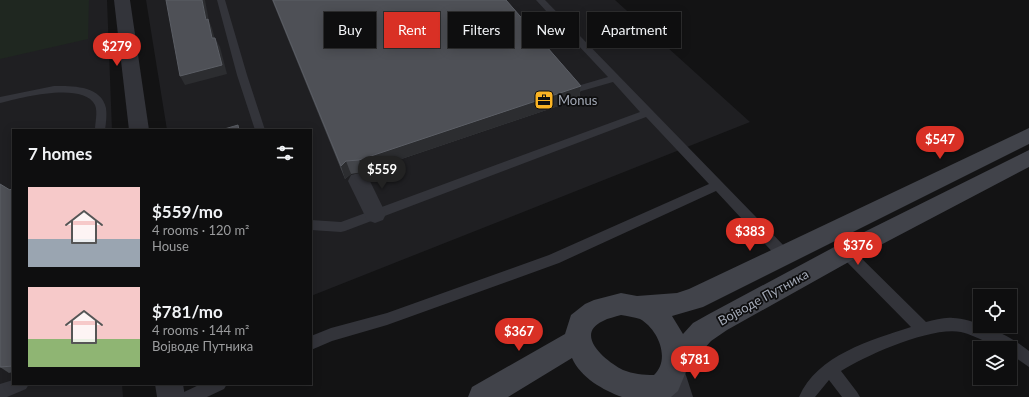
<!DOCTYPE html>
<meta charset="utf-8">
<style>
:root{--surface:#0e0e0f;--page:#171718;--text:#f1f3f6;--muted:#9b9c9e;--line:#2e2e2f;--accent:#d93025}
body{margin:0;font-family:Lato,sans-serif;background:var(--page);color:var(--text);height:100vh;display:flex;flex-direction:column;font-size:15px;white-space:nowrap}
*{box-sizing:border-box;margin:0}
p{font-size:13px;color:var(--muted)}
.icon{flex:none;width:22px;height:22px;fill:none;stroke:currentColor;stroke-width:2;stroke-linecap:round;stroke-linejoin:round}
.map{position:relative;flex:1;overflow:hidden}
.details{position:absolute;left:12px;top:129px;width:300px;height:256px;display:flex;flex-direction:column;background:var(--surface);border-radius:0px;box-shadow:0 2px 10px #0003,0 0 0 1px var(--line)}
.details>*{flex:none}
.banner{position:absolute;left:324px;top:12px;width:380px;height:36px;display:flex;gap:8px}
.fabs{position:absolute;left:973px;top:289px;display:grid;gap:8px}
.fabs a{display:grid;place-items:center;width:44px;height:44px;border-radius:0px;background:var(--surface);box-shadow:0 2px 10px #0003,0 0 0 1px var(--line);font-size:20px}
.price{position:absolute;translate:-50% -34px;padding:0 9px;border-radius:14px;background:var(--accent);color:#fff;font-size:13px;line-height:26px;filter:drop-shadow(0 1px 2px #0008)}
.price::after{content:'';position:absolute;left:50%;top:24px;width:12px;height:9px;margin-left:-6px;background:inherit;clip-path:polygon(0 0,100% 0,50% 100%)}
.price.active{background:#222;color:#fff}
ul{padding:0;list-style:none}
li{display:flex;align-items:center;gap:12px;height:100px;padding:0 16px}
li span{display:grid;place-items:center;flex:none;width:112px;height:80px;border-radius:0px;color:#555}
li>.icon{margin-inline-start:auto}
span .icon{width:48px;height:48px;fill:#fffc;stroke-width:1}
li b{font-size:17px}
h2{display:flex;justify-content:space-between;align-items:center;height:48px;padding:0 16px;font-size:17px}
.chip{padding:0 14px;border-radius:0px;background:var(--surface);box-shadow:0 2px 10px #0003,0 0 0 1px var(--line);font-size:14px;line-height:36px}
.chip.active{background:var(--accent);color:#fff}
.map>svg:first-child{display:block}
.built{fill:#1f1f22}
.green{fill:#1f2720}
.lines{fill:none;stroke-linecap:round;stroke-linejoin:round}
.service{fill:#33343a;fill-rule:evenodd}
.minor{fill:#33343a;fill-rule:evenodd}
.secondary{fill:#41434a;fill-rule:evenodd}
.wall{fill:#43454a}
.shaded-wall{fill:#2c2d30}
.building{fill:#4e5056;stroke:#5b5e65}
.labels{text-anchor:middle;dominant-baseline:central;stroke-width:3.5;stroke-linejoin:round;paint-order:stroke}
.poi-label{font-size:13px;fill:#a3a9b6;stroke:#0e0e0f;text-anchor:start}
.street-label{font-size:13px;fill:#a3a9b6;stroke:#0e0e0f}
</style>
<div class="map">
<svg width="1029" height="397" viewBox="0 0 1029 397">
<rect width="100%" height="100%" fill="#131314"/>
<!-- built -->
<g class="built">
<polygon points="0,0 107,0 112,130 13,130 13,384 122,384 123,397 0,397"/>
<polygon points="146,0 615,0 750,122 311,296 311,130 167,130"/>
</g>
<!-- green -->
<polygon class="green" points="0,0 89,0 88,39 0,59"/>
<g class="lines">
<!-- service -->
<g class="service">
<polygon points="217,0 225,0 247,75 265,130 255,130 237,75"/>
<polygon points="536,0 545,0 789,251 790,255 789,259 784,260 779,259 716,191 559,263 387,325 332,341 311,350 311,336 331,328 387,313 549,255 709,184 646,117 345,231 341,232 311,230 311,220 341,222 640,112 613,82 578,92 574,91 573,89 574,87 608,77 562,28 530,37 527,36 527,32 558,24"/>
<path d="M54 86C71 86 101 85 106 108 107 115 106 123 105 130H95C95 123 98 112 95 105 83 81 20 98 0 103V97Z"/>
<path d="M846 247 851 248 926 322C935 320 944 317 953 318 976 319 1011 336 1029 351V367L1010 354V348C993 348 978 336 961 332 932 326 866 355 841 371L857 392 860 397H842L829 380 815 397H799C817 355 871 340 911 327L841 256 840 252 841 248Z"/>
<polygon points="13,380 13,384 29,384 26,389 7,397 0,397 0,384"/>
<polygon points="201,384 227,384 224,389 207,397 181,397 184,392"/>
</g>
<!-- minor -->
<g class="minor">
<polygon points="114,0 130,0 149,130 129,130"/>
<polygon points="359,173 367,175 386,214 383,220 375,223 367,220 348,181 351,175"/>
<polygon points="672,359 682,363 693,397 665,397 658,372 662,363"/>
<polygon points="155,384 183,384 185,397 157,397"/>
</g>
<!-- secondary -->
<path class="secondary" d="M1029 128V144L703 307 672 316 683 334 693 323 709 314 838 245 1029 150V167L854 259 727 330 711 341 688 367 678 391 671 397H622C603 390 581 378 572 358L508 397H468L472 387 565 334 571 315 585 304 594 300 621 293 637 296 677 293 689 289ZM621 315C627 316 634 317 640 319 658 329 671 359 654 375 643 375 633 374 623 370 607 362 573 335 603 321 608 318 615 317 621 315Z"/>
</g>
<!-- wall -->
<g class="wall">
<polygon points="272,0 506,0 581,86 579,99 363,172 351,174 345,179"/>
<polygon points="0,184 10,190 13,187 13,372 9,373 0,367"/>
</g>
<!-- shaded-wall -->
<g class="shaded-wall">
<polygon points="202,0 205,0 209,21 212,28 217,47 212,38 206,20"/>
<polygon points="215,38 220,47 227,74 185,85 180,76"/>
<polygon points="581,86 579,99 363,172 359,160"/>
<polygon points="346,161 351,174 345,179 341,166"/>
</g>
<!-- building -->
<g class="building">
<polygon points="166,0 202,0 206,20 208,19 212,38 215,38 222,65 180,76"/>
<polygon points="273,0 506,0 581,86 359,160 346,161 341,166"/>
<polygon points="238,125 239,130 221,130"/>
<polygon points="0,184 10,190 13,187 13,366 0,367"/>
</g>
<!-- icons -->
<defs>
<symbol id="office-square" viewBox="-11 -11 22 22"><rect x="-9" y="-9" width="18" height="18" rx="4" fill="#fbb424" stroke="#0e0e0f"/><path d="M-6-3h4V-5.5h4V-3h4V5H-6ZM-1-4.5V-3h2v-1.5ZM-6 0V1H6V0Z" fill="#111"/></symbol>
</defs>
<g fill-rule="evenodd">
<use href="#office-square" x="533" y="89" width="22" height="22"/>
</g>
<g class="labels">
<!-- poi labels -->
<g class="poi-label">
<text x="558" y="100">Monus</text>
</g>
<!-- street labels -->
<g class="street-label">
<text transform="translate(763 297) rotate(-29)">Војводе Путника</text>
</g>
</g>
</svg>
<div class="fabs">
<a><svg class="icon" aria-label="locate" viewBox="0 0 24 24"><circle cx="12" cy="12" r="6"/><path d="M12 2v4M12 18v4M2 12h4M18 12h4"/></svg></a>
<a><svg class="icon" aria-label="layers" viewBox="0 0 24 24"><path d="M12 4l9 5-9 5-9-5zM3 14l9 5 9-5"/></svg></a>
</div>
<b class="price" style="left:117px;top:67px">$279</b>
<b class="price" style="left:940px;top:160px">$547</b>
<b class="price active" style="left:382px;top:190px">$559</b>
<b class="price" style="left:750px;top:252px">$383</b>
<b class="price" style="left:858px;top:266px">$376</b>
<b class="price" style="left:519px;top:352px">$367</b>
<b class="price" style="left:695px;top:380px">$781</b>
<div class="banner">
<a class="chip">Buy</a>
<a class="chip active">Rent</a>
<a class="chip">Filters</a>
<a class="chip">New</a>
<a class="chip">Apartment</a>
</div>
<section class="details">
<h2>7 homes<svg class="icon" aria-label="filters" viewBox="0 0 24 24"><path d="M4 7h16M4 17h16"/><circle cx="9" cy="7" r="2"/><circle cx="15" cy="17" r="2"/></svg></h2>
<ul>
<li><span style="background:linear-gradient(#f6c9c9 65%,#9aa5b1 0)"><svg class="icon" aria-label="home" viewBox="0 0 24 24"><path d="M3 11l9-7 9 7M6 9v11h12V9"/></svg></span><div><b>$559/mo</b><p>4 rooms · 120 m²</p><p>House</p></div></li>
<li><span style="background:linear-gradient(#f6c9c9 65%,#8fb573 0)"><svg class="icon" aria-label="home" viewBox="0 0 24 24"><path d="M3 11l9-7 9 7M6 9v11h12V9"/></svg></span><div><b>$781/mo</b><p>4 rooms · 144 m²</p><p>Војводе Путника</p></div></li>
</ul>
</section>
</div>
